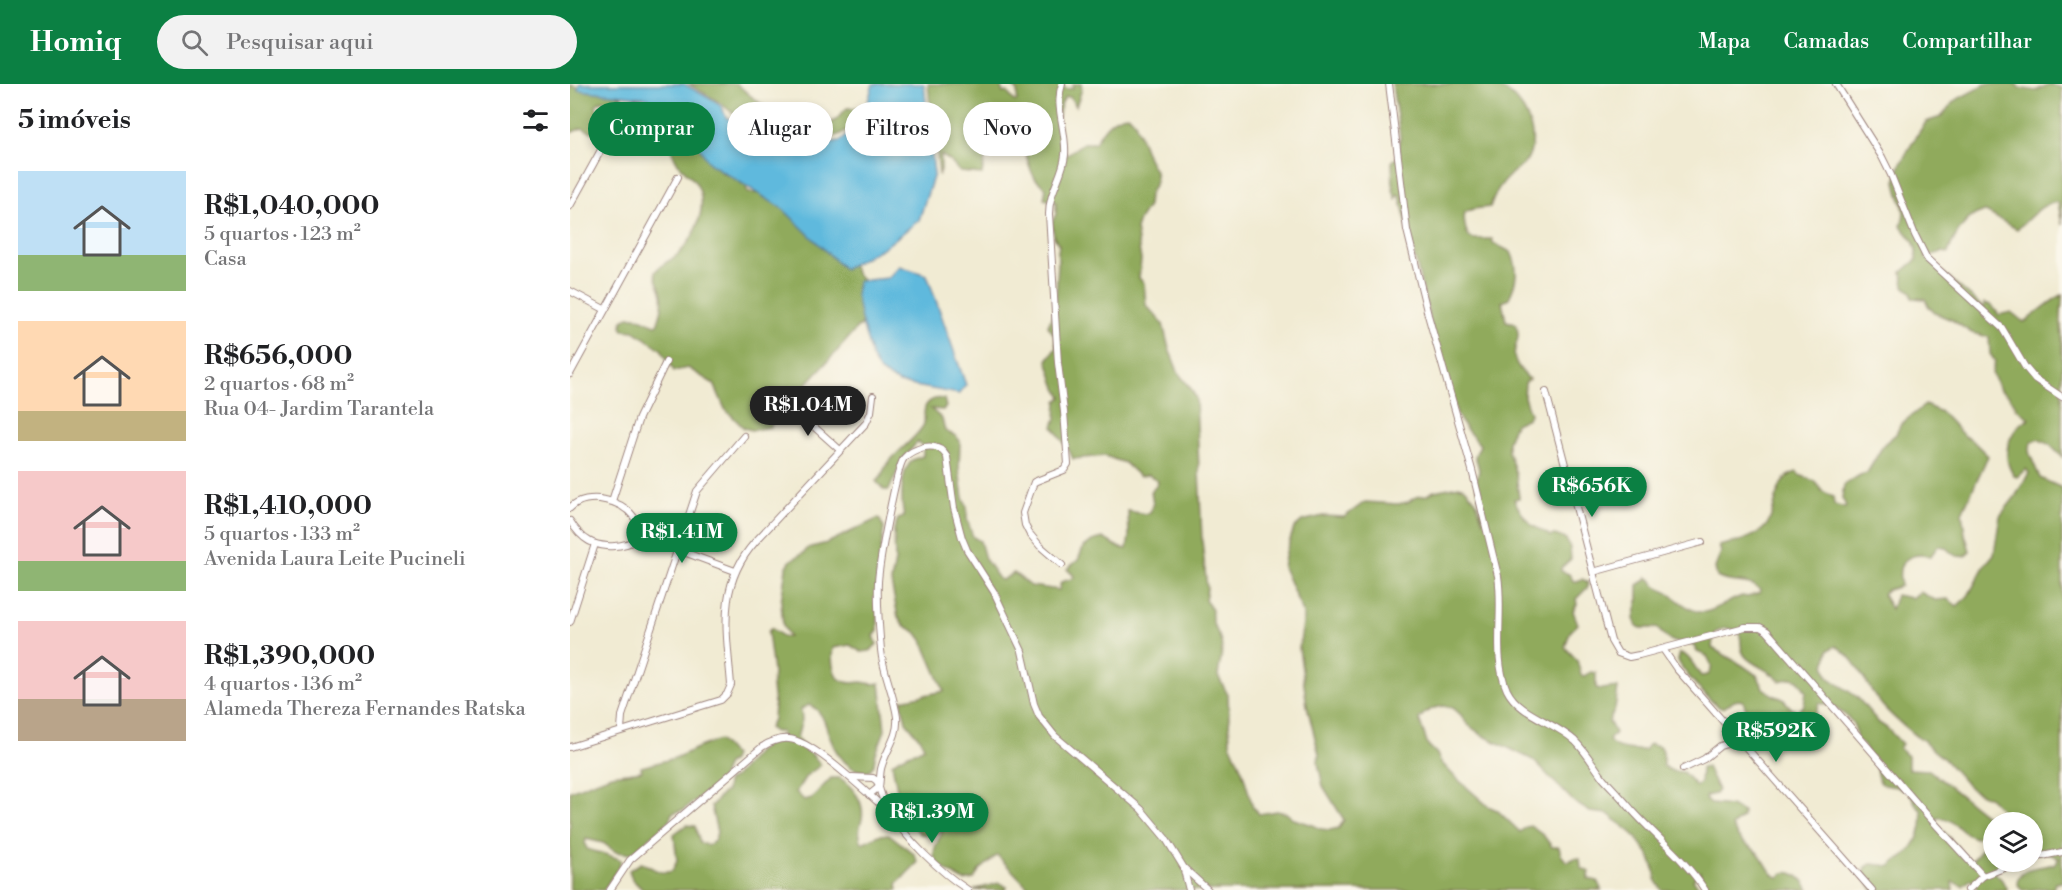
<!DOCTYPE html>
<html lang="pt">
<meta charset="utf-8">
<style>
:root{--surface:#fff;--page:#f2f2f2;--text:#202124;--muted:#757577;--accent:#0b8043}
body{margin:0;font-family:"Libre Bodoni",serif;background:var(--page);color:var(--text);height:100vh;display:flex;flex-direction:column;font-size:22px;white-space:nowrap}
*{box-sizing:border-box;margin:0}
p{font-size:20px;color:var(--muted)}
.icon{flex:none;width:33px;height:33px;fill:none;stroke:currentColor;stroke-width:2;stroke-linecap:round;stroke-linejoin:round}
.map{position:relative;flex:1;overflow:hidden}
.panel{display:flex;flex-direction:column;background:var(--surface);width:570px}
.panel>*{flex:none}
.hud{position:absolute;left:18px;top:18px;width:570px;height:54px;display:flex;gap:12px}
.controls{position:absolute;left:1413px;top:728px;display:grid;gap:12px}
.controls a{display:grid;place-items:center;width:60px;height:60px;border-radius:50%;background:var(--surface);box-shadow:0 3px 9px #0003;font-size:30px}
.price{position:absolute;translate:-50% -51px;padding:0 14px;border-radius:21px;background:var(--accent);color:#fff;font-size:20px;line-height:39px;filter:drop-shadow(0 2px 3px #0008)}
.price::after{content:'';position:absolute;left:50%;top:36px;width:18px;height:14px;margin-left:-9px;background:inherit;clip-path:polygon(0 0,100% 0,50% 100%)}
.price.active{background:#222;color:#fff}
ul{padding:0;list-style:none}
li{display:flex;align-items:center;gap:18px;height:150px;padding:0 18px}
li span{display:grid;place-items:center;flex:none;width:168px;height:120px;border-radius:0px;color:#555}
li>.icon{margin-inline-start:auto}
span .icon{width:72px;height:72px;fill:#fffc;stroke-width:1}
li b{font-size:26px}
h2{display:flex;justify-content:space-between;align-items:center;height:72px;padding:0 18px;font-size:26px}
.pill{padding:0 21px;border-radius:27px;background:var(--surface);box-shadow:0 3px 9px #0003;font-size:21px;line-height:54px}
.pill.active{background:var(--accent);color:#fff}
header{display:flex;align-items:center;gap:36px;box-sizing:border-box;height:84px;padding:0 30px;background:var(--accent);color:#fff}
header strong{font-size:28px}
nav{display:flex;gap:33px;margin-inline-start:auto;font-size:21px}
.search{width:420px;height:54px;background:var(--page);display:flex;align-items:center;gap:15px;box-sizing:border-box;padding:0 21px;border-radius:33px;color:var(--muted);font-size:22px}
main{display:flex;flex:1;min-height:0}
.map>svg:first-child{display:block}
.forest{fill:#90aa5c;stroke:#6d6444;stroke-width:1.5;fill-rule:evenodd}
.water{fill:#5fb9dd;stroke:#546c84;stroke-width:1.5}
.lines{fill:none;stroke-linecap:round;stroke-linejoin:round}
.minor-casing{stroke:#9e857f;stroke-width:8}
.minor{stroke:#fff;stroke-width:6}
</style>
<header>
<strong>Homiq</strong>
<div class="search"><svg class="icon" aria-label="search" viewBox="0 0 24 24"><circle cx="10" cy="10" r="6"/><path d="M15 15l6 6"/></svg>Pesquisar aqui</div>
<nav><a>Mapa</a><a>Camadas</a><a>Compartilhar</a></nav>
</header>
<main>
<section class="panel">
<h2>5 imóveis<svg class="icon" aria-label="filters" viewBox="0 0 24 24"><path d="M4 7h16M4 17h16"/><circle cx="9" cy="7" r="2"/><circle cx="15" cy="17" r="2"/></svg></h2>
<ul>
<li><span style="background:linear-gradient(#bfe0f5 70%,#8fb573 0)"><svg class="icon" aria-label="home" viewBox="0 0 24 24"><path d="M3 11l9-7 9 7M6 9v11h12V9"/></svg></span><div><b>R$1,040,000</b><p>5 quartos · 123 m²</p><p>Casa</p></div></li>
<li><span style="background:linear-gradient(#ffd9b3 75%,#c2b280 0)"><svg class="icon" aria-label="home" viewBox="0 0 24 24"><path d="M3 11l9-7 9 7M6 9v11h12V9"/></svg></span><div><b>R$656,000</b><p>2 quartos · 68 m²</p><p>Rua 04- Jardim Tarantela</p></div></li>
<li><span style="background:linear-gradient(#f6c9c9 75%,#8fb573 0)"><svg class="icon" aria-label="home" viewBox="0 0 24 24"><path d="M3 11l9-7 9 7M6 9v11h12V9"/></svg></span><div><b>R$1,410,000</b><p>5 quartos · 133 m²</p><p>Avenida Laura Leite Pucineli</p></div></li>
<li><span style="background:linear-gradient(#f6c9c9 65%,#b9a48a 0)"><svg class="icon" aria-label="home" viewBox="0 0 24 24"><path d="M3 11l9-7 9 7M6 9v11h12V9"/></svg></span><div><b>R$1,390,000</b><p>4 quartos · 136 m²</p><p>Alameda Thereza Fernandes Ratska</p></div></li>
</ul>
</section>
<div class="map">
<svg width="1492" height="806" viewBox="0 0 1492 806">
<rect width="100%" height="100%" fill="#fbf7ec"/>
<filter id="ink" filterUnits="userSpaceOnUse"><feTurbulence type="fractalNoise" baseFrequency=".0167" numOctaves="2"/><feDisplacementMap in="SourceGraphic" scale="12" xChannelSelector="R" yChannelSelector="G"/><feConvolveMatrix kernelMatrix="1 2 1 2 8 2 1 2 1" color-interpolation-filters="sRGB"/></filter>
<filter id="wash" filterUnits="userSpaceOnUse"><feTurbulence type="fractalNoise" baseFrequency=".008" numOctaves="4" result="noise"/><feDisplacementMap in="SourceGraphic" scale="24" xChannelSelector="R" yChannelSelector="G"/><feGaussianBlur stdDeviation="1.35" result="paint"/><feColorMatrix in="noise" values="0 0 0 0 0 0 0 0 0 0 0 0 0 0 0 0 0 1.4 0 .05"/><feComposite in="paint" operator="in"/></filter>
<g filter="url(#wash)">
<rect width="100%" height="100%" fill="#f1ebd3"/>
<!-- forest -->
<g class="forest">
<path d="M119 0H167C189 20 232 55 264 37 269 34 272 28 277 24H286L290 35C278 47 263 58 244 55L179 37 164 30 149 18Z"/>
<path d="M358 0H430L433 9 437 8 444 17H447V6L440 0H491L492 3 497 5 503 4V0H511L512 5 506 22 500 13H495C486 26 485 59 496 71L513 59H525C532 46 541 32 558 31L565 38 578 74 585 87 586 98 579 110 578 122 569 136 566 145 571 176 569 194 574 199 576 221 593 240 599 265 609 290 622 306 626 315 632 456 637 505 635 516 642 526C640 541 648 545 651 558 654 570 649 580 648 592L658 611 660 659 672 686 683 723 689 730 707 727 716 729 724 735 743 741 751 745 760 746 769 744 774 736 753 702 748 679 749 670 737 622 729 564 733 540V529L713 483 716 468 724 444 732 437 753 432 774 433 795 418 828 420 838 418 846 413 857 411 864 407 889 402 895 404 906 417 913 438 906 395C912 388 907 379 905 372L910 361C902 351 892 343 887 330 879 307 878 285 866 261L830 112 828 110 826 115 823 106 822 78 824 75H828L830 52 822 0H920C927 4 935 5 941 11 959 27 972 60 953 81 950 84 946 85 942 89 932 98 924 110 920 123L903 125 895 128C893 137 895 145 899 153L904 155H922L923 159 941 168C949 185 947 198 939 214L932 218 936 237 945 239C957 263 928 265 959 295L955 299 954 313 960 330 958 334 945 340 938 357V367L946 390 949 414 944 415C947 423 955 435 962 441 968 445 974 447 980 452L985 451 996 455 1000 464 1001 475 991 484V487L999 490 1004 498 1012 495 1018 498V503L1006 515 1007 520 1003 527 1008 540 1000 548 995 563 1007 576 1011 591 1014 592 1021 588 1026 589V604C1034 607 1040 602 1048 604L1045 624 1039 637 1045 649 1039 656C1044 666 1063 666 1074 666L1080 660 1089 662 1093 667V682L1102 687 1113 688 1126 702 1130 699 1131 684 1137 683 1148 706 1145 710 1136 712 1135 715 1142 720 1161 722 1173 728 1172 733 1162 742C1171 762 1175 757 1188 769 1197 778 1197 788 1209 794L1213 789C1225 786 1234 796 1239 806H1136L1132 798 1130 788 1123 796 1132 806H1092L1086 797 1085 788 1079 771 1063 750 1038 730 1020 728 1004 718 963 676 912 651 897 640 891 631 883 624 873 622 864 624 856 628 849 635 858 661 867 670 870 677 883 691 918 722 927 726 950 748 956 743 961 742 974 752 982 763H989L991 771 997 778 1005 774 1010 775 1011 784 1020 788 1018 795 1027 797 1032 806H461L427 771 409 787 404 795 394 797C383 789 359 782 365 764 367 758 371 752 373 746L360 751 350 750 334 730 330 720 322 680C330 671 343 670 354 663L350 655 336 638 331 616 374 607 352 556 346 548 333 541 328 533 321 498 325 477 324 445 328 435 334 433C331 419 330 390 340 379 343 374 348 374 353 372V361L347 358 332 377 319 406H314L306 397 311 393C318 371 341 361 353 342 357 335 351 326 357 320 361 315 368 314 374 315L376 323 373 326 361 325 372 335 375 347 386 352 390 357 389 385 393 414 397 423V435L403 453 410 457 415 475 429 495 432 496 444 489 461 502 489 506 491 498 504 494 503 491 497 485 508 476 513 464 522 457 533 454 550 464 557 465 559 453 558 427 575 430 580 429 583 420 581 407 587 401 588 397 579 391 569 392 555 379 535 372 503 375 499 366 483 343 486 334 487 317 492 313 485 301 477 276 486 264 485 252 478 242C488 221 486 203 488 181 488 174 487 169 489 161L484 153 482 138 486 130V118L474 115 476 104C473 101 468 98 465 94 453 76 460 55 435 46L429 52 416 55 420 63 415 75 412 90 390 88 379 76 371 71V86L369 90 367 69 368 44 361 31Z"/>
<path d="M1416 0H1447L1449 4 1466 7 1479 0 1492 4V141L1488 118C1470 119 1461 134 1447 145L1416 128C1398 127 1383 154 1378 169L1372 168 1355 173 1414 224V219C1422 220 1425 225 1429 231L1441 228 1454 238C1468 229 1478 218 1492 211 1492 225 1489 237 1492 251V373L1480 361 1468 355 1461 359 1459 368 1470 394 1492 404V798L1485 799 1483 805C1472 803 1463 806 1452 806L1447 799C1449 781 1471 784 1484 780L1489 774 1476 769H1463L1462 738H1443L1420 714 1401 705 1375 676 1356 660 1353 655 1347 653C1335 643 1322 633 1312 621 1296 603 1288 575 1266 562L1258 566 1255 583 1258 593 1287 613 1309 639 1317 644 1332 660 1329 664 1338 672V685L1359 686 1418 733C1419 743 1414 749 1406 754 1389 751 1385 732 1367 734L1365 738 1401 778 1413 763 1423 758 1424 777H1443L1424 788 1432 796 1437 806H1408L1401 795 1393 802 1382 798 1383 806H1303L1294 793 1296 783 1301 780 1321 782C1325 776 1327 777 1332 774 1347 762 1354 744 1351 726 1343 721 1344 711 1336 706 1320 697 1307 711 1306 681 1296 671 1299 662 1285 655 1291 637 1265 621 1249 619L1241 643V652L1234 658H1231L1185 641 1180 636 1173 617C1162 614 1161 622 1152 624 1146 625 1110 584 1108 576L1110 569C1120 571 1125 584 1131 592L1138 591C1144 583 1141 580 1137 572L1127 568 1124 561C1105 559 1100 559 1087 544H1071L1067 542 1064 535 1068 517V501L1076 496 1077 493C1083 496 1082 499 1087 503 1091 506 1096 507 1100 510 1136 540 1134 527 1172 512L1178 513 1189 509 1190 506C1180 495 1160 501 1147 493L1145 484 1151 468 1149 462C1164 458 1185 455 1196 442 1209 425 1202 394 1227 388L1229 391 1244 397 1252 407 1263 413 1264 421 1275 424 1276 422 1272 414 1274 401 1290 391 1297 389 1314 360 1326 350 1331 340 1355 321 1371 328 1394 352 1404 358 1418 372 1392 429 1395 450 1400 467 1396 472C1386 474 1382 470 1375 463L1368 462 1360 473C1350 469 1336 471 1331 482 1328 488 1330 496 1331 502L1317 506 1313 511 1321 525 1326 511 1342 514 1350 508 1365 516 1378 515 1387 522 1398 512 1415 481 1424 470 1430 432 1445 413 1459 389 1456 385 1447 393 1444 392C1433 376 1435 358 1448 343 1451 339 1456 337 1459 334L1448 326 1439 312 1430 306 1422 289 1425 277 1420 270 1419 253 1402 249 1382 236 1365 229 1359 223 1355 215 1342 214 1341 208 1334 202 1332 188 1346 176C1348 160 1341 153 1331 142 1339 124 1327 114 1326 96 1326 83 1348 49 1356 38L1371 33 1384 17ZM1155 544C1180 546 1165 560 1175 572 1182 581 1201 586 1210 597L1222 594 1228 596 1236 607 1234 621 1227 627 1222 625 1213 615 1203 611 1193 604 1188 592 1172 581 1142 564 1143 555 1146 548Z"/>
<path d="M0 1C17 8 37 2 52 13 44 19 33 13 26 21L31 40 35 47 29 51 12 44 0 49Z"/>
<path d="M66 14 82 19 104 35 117 46 125 58 153 89 175 100 178 109H194L282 180 287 191 294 197 295 237 290 243 287 244C259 279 226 307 200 343L182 346 174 344 155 325 144 300 118 284 104 287 91 265 64 247 53 246 51 243 53 236C65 227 76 239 87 241 90 232 95 219 91 207 89 200 85 195 85 188 91 180 100 177 107 171 124 157 138 124 128 103 124 94 116 89 110 82 103 74 101 62 95 53 86 39 68 40 55 33L52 23 57 16Z"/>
<path d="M309 434 314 444 307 492 308 547 304 552 307 560 300 567 291 568 280 561 263 564C261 576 262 595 276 598 281 600 286 598 291 598 298 599 302 601 310 599L315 646 305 672 304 681 298 688C281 689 267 672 261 656 255 642 254 627 239 621L231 625 232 636 227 654 251 681 236 692 226 708 234 716 242 714 261 694H270C283 703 295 718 292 735 289 745 288 750 292 759L309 751 319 750 344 770 348 778 327 800 328 806H73L62 795 59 786 71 779C83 782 88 792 102 787L107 777 104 750 116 741 125 742 130 759 139 761 145 756 147 748 141 722 154 708H156L157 698 166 692 188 667 212 650 211 648H205L199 644 203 635 204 620 202 603 203 588 198 548 201 544 214 553H219L213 541 211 518 216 484 221 476 234 469 238 464 257 459Z"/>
<path d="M149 656 164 672 162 677 157 680 150 698 113 726 102 729 99 737 61 770 46 768 33 759 16 755 15 760 17 765C28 769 42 771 51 776 50 784 38 797 34 806H0V707L41 691 72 687 71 683 105 674 132 662Z"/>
<polygon points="429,799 437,803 436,806 403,806"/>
</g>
<!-- water -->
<g class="water">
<polygon points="9,0 114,0 144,17 152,23 156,33 202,56 229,63 270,57 292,38 303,0 354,0 364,90 349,136 316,162 274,185 213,125 139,79 113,38 99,25 78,14 8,6"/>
<polygon points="329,182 357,191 396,301 389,310 329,299 310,288 302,274 291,235 286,211 288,197 318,194"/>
</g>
</g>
<g filter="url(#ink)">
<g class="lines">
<defs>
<g id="minor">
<path d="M492 0C484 23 497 47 495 71 493 92 479 107 479 130L488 279 494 328 498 380 494 386 464 398 453 429 455 441 459 449 470 462 492 481"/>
<path d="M819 0 837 146 858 231 902 386 928 492C934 528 922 572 937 606 949 631 985 638 1005 657 1016 668 1024 682 1033 694 1042 704 1052 714 1061 725 1085 752 1115 775 1135 806"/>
<polyline points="1266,0 1312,73 1321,91 1345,151 1357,175 1432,244 1455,283 1465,295 1492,313"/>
<polyline points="0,122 42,46"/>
<polyline points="0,207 34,225"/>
<polyline points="0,290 108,93"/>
<polyline points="976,308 1041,557 1048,569 1059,573 1069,571 1175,543 1190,543 1197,547 1358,732 1413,792"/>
<polyline points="222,323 270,366"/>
<polyline points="42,417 69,334 96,278"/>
<path d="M0 424C8 415 23 413 35 416 46 418 56 423 63 432 86 462 38 468 19 457 10 452 5 445 0 437"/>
<polyline points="68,451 165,487"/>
<polyline points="1023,488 1132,458"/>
<polyline points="0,538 25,460"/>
<polyline points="1093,565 1106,584 1302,806"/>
<polyline points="51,646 52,632 127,407 174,352"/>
<path d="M0 663 151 616 157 610 161 601C157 548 146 502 185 458L296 339 301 328 303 312"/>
<polyline points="1113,685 1134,675 1150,662 1170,656"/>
<path d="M282 693 303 694 307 697C310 707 313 719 319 727 336 755 370 788 398 806"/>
<path d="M299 711 309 703C310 697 310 690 311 685 315 667 329 653 327 633 324 610 313 589 311 566 309 544 307 520 308 498 309 480 326 384 334 374 339 368 347 365 354 363 365 361 372 364 377 373L384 424 392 454 397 466 424 508 452 567 464 620 469 632 485 652 571 725 596 755 614 784 638 806"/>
<polyline points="1462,774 1492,768"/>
<polyline points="614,786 619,806"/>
<path d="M40 806 60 776 192 663C200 658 209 654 219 655 244 657 296 709 317 726"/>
<polyline points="1398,806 1413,792 1452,777"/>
</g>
</defs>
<!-- minor casing -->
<use href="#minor" class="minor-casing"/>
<!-- minor -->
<use href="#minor" class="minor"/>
</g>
</g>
</svg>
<div class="controls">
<a><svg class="icon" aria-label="layers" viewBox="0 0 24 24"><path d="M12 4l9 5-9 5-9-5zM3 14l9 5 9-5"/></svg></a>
</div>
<b class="price active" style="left:238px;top:353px">R$1.04M</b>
<b class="price" style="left:1022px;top:434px">R$656K</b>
<b class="price" style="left:112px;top:480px">R$1.41M</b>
<b class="price" style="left:1206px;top:679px">R$592K</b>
<b class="price" style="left:362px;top:760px">R$1.39M</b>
<div class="hud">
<a class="pill active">Comprar</a>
<a class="pill">Alugar</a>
<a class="pill">Filtros</a>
<a class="pill">Novo</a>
</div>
</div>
</main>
